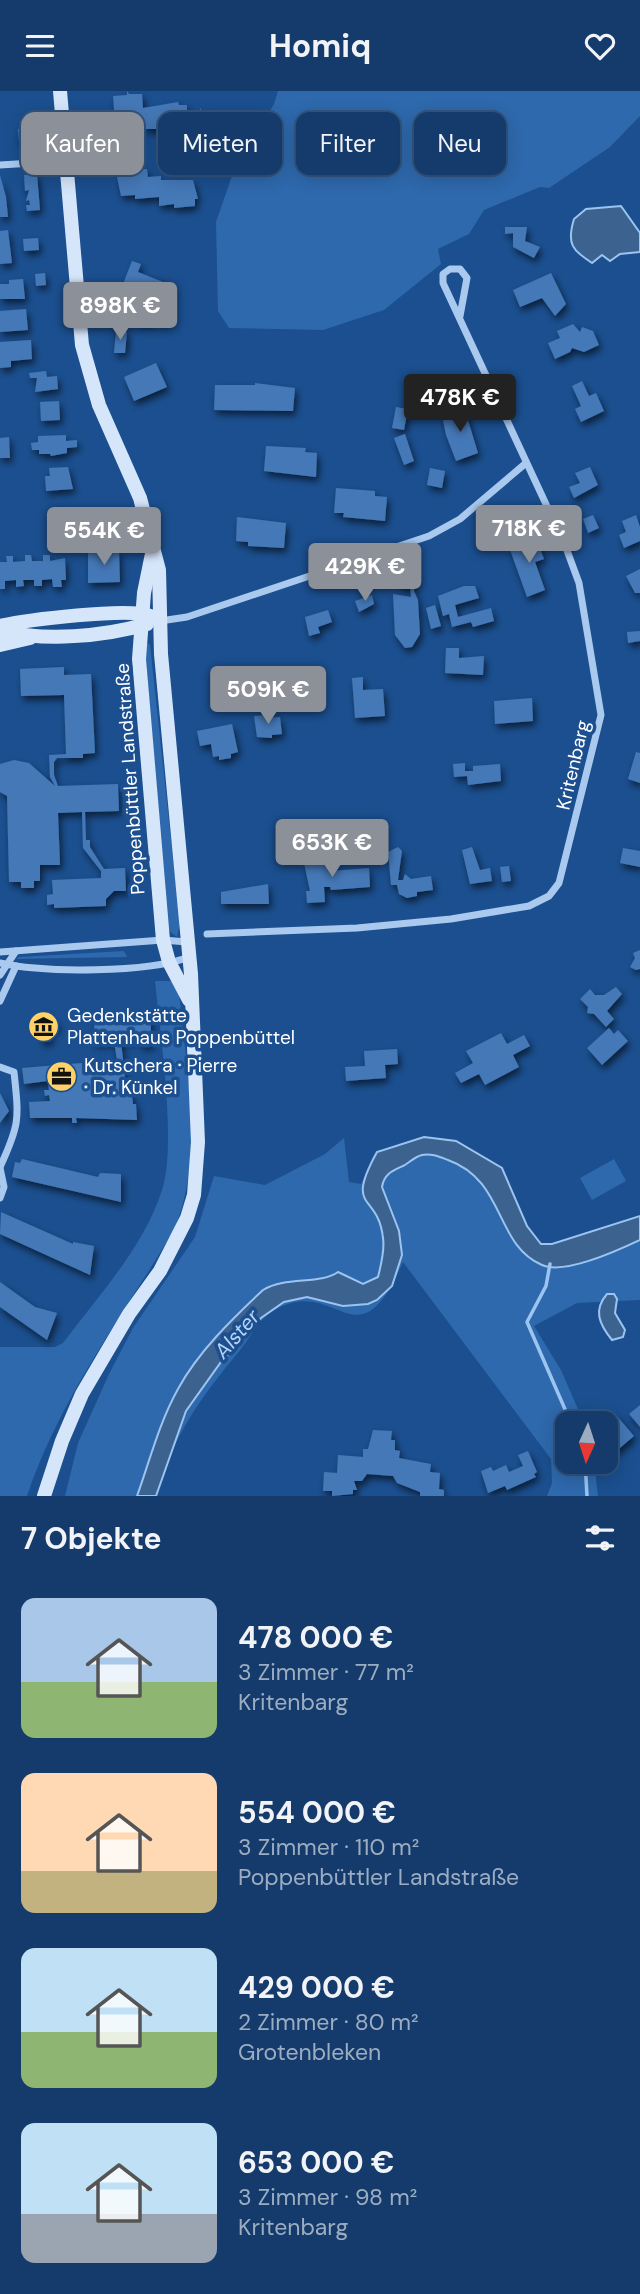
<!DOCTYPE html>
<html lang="de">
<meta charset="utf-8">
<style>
:root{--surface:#143b6b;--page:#214673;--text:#f1f3f6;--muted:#9dadc1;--line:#33557e;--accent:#8c9099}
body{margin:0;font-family:"DM Sans",sans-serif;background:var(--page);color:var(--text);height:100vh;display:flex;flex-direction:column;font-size:26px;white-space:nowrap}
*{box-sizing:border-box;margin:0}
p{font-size:23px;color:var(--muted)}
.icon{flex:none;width:38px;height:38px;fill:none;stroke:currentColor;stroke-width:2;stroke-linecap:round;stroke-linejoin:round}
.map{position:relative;height:1405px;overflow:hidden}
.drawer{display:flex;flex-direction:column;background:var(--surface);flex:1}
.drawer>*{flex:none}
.top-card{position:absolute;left:21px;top:21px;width:598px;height:63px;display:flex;gap:14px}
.needle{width:46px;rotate:183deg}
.controls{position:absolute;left:555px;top:1320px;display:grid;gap:14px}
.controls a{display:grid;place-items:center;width:63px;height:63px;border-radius:14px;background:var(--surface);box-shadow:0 4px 18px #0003,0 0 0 2px var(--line);font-size:35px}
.price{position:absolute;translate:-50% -60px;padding:0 16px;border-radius:7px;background:var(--accent);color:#fff;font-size:23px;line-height:46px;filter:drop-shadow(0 2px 4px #0008)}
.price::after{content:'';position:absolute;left:50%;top:42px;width:21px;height:16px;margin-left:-10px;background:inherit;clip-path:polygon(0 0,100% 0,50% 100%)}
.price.selected{background:#222;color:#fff}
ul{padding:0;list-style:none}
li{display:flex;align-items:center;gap:21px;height:175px;padding:0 21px}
li span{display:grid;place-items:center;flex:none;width:196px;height:140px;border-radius:14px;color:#555}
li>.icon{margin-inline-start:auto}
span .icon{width:84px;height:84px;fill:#fffc;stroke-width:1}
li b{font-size:30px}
h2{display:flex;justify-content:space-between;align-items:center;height:84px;padding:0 21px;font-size:30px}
.tag{padding:0 24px;border-radius:14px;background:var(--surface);box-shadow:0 4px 18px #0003,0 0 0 2px var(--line);font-size:24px;line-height:63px}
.tag.selected{background:var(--accent);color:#fff}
header{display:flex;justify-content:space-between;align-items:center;height:91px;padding:0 21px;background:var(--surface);font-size:32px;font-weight:700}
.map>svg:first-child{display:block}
.green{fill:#2e69ad}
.water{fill:#3c6290;stroke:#9cc4f0;stroke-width:2}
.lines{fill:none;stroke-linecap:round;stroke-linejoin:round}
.stream{stroke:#9cc4f0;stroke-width:3.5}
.building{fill:#4478b7;filter:url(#shadow)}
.street{stroke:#a9c9ee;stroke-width:7}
.secondary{stroke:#d6e6fa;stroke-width:14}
.labels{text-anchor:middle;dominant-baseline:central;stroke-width:7;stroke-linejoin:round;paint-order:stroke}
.street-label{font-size:19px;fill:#fff;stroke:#1b4f8f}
.poi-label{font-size:19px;fill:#fff;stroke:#1b4f8f;text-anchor:start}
.water-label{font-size:21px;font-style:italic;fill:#b5d3f5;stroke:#1b4f8f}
</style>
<header><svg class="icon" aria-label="menu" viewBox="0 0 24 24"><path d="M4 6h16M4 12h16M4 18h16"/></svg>Homiq<svg class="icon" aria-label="heart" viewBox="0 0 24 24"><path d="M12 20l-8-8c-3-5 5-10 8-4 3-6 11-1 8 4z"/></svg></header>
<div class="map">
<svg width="640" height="1405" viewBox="0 0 640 1405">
<defs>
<filter id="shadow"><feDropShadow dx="2.5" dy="4.5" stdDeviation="3.5" flood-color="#0009"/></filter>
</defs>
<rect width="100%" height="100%" fill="#1b4f8f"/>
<!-- green -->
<g class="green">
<polygon points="278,0 640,0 640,25 610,56 549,97 540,96 484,119 469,143 438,158 441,173 384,219 323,239 229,237 218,220 216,131 234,79 274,13"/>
<polygon points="148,552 150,554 180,832 177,846 168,839 145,555"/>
<polygon points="124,860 127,866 16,868 19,866"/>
<path d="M155 890H171L177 893 180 910C187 984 204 1068 174 1139 122 1226 60 1307 27 1405H0V1256H55L63 1252C98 1205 144 1156 162 1099 177 1055 160 941 155 890Z"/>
<path d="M424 1046 456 1050 502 1077 527 1135 541 1153H552L640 1125V1209L577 1212 534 1235 561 1279 584 1332H567V1370H594L598 1405H547L552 1392 551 1368 403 1171C358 1275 339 1188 280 1216 259 1226 254 1241 241 1258 202 1305 172 1345 156 1405H65L78 1352 109 1283 133 1237 195 1146 214 1085 265 1094 325 1063 344 1047 349 1091 361 1093 377 1061Z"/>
<polygon points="614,1068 626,1090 592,1109 580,1087"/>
</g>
<!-- water -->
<g class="water">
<path d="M621 115 640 142V161L620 163 610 170 602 164 592 172C573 159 566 154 574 128L586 118Z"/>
<path d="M424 1046 456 1050 502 1077 527 1135 541 1153H552L640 1125V1149C619 1159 564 1184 542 1174 494 1153 506 1090 448 1069 440 1066 431 1062 422 1064 414 1066 409 1072 403 1075 392 1080 384 1083 382 1096L399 1140 402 1164 392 1195 377 1209 368 1213 343 1215 307 1206 284 1211 261 1227 221 1271 186 1320 156 1405H137C150 1369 159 1332 178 1298 198 1261 232 1228 263 1199 286 1185 320 1194 338 1181L363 1193 378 1186C381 1174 385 1159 383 1147 378 1101 344 1121 377 1061Z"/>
<path d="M607 1203H614L617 1208 615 1222 625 1239 623 1246 612 1249C599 1233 593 1219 607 1203Z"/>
</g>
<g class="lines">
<!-- stream -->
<g class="stream">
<polyline points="550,1173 546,1195 527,1231 571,1332"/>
<polyline points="585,1370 587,1405"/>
</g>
</g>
<!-- building -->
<g class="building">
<polygon points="127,0 129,3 142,3 143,17 178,11 179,14 187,14 187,23 200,22 200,17 203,22 217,21 218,48 189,50 188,36 159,42 159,38 145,38 144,29 115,31 113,5 127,4"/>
<polygon points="28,37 29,50 19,51 18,38"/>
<polygon points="119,78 147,78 148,86 161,85 161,89 193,89 198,108 195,108 195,115 174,117 174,113 159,115 159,106 135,108 135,104 121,105 117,86 119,86"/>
<polygon points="37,83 40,119 27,120 26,114 30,114 29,109 26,110 29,99 25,100 24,84"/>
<polygon points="0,84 6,106 8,126 0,126"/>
<polygon points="505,136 527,136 525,150 540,156 534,167 513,156 513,142 505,143"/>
<polygon points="8,139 12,172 0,173 0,140"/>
<polygon points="38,147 39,159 24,160 23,148"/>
<polygon points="132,170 141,173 138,181 163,191 148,232 137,228 146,208 121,198"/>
<polygon points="45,182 46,194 36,195 35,183"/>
<polygon points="551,182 566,213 555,225 542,207 520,216 513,199"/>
<polygon points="23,188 25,208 0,208 0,193 9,193 9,189"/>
<polygon points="26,218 28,239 0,241 0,220"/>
<polygon points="573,233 580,241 582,236 593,240 599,254 584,261 572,257 570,261 555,268 548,252 560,247 557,240"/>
<polygon points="116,240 127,241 125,262 114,262"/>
<polygon points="31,249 32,268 11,270 11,276 0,277 0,251"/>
<polygon points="156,272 167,296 134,310 124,286"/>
<polygon points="46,280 47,286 57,285 58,298 35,301 37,287 30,287 29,282"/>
<polygon points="582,290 589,305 596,302 604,320 581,331 575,318 581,315 572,295"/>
<polygon points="255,292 295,297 293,320 214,319 215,294 255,294"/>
<polygon points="59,310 60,329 41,330 40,311"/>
<polygon points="396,316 408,318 404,339 392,337"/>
<polygon points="464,316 478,362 456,370 446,344 442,324"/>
<polygon points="405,343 414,370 404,374 394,347"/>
<polygon points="66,344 66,350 77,349 77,356 67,357 67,362 51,365 50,363 39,363 39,359 32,359 31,352 38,351 38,345"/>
<polygon points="9,346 10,367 0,367 0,347"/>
<polygon points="266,355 306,357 305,361 317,362 316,386 264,380"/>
<polygon points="68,376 73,398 46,400 45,385 50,385 49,377"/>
<polygon points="590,376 598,394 574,407 569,396 580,392 575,382"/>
<polygon points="430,377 445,380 442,397 427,394"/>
<polygon points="336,397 375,400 375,405 387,406 385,430 343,426 344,422 334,422"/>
<polygon points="593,424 599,437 588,442 583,428"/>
<polygon points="636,424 640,436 640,450 624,457 619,444 626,441 622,430"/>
<polygon points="237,426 286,432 284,457 248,455 248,451 236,450"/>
<polygon points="536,446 544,468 535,471 545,499 527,506 509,456"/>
<polygon points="119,460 120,491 88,492 88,461"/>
<polygon points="25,464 31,464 32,470 43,470 43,464 50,464 50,470 65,467 66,489 61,489 62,496 53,496 52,488 42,489 42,495 34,495 34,489 23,489 24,495 16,496 16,489 5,490 5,498 0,498 0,471 7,471 6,465 13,465 13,471 25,470"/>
<polygon points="640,478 640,502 635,502 626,485"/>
<polygon points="416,483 414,500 418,509 420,543 412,556 405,557 395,544 393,503 411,506 410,495 401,496 397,484"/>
<polygon points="464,495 475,495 479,507 455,514 458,526 491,517 494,530 473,536 471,531 452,536 449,523 443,525 438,505"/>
<polygon points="372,504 374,513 359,521 355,510"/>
<polygon points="435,514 441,535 431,538 426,517"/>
<polygon points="328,519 332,531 318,536 320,542 309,545 305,526"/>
<polygon points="640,540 640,550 628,552 627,541"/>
<polygon points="446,557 459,557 459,567 484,565 483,584 445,582"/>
<polygon points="64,576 64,584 91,583 95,662 83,663 83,667 57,667 54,671 54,684 58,695 118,693 119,720 85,721 86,749 90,749 90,756 104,778 125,777 126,800 114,800 106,808 106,815 54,817 54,813 47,814 47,804 53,803 52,789 101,787 101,780 83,757 82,721 58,722 60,774 40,774 40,790 34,790 34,797 21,797 21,791 9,791 7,705 0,701 0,673 14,669 29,672 55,695 50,686 49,664 66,663 64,604 21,605 20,578"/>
<polygon points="363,586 363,599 383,598 385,625 355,627 352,587"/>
<polygon points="532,607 533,630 495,633 494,610"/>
<polygon points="264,624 265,627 280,626 282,643 272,644 272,647 257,646 254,625"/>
<polygon points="232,633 238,661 231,663 231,667 219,669 219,665 213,666 211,653 200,655 197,640"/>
<polygon points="636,661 640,662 640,692 628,688"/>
<polygon points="465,672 465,680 473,680 473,675 500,673 501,690 468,694 467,685 454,686 453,673"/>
<polygon points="398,756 402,760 398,789 403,789 405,783 411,788 431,785 433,799 417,801 417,805 407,807 399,803 397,794 391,794 388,761"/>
<polygon points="472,756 480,779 490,777 492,790 470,793 462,759"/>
<polygon points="623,757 640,760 640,776 620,772"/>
<polygon points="329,767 330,780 369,777 370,796 331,799 330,796 324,796 325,811 307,812 306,800 310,800 304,772"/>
<polygon points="509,775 511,790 502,791 500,776"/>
<polygon points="268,793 269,813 221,813 221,801"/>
<polygon points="640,859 640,878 636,879 630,876 635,867 633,862"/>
<polygon points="616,896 622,903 607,920 614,928 606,936 594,923 587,922 588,916 580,908 590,898 595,904 604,904"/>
<polygon points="39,920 49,920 49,930 57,929 58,938 50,939 51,950 41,951"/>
<polygon points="150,924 152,954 141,955 140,947 121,951 127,1001 132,1004 133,1013 136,1013 137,1029 76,1027 77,1032 72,1032 72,1027 30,1027 29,1011 50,1010 49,1004 45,1005 44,999 49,999 48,990 24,993 22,977 117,969 114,951 93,952 95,927"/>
<polygon points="609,937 614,943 618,939 628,950 602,974 587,957"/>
<polygon points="501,942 507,953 524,944 530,955 513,964 519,976 485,994 479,983 461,992 455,982 473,972 466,960"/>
<polygon points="397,958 398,973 385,974 386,987 346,990 345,976 365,975 364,960"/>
<polygon points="0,1002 9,1020 0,1032"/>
<polygon points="22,1068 98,1086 100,1082 121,1083 121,1111 12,1086 15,1071 20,1072"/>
<polygon points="1,1121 73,1153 73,1151 94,1155 90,1184 0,1143"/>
<polygon points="0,1191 35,1216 57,1222 47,1249 0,1216"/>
<polygon points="640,1314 640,1336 629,1323"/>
<polygon points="616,1324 634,1345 614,1362 606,1356 606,1345 616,1337 610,1329"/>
<polygon points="373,1339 392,1340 391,1349 395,1349 395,1359 400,1360 399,1367 431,1373 430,1381 440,1382 439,1398 444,1399 444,1405 420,1405 420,1401 397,1392 393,1385 367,1383 362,1390 354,1390 357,1399 353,1399 353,1403 332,1405 332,1400 323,1400 324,1381 337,1382 338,1364 363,1366 363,1358 368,1358"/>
<polygon points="528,1360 537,1381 534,1383 536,1386 507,1399 505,1395 488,1402 481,1380 491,1376 493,1380 506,1374 509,1381 523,1375 518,1364"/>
</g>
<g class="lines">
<!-- street -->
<g class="street">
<polyline points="0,74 65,70"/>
<polyline points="160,530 187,526 429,445 460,428 526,372"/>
<polyline points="207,843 357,837 451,828 529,815 549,805 559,792 601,624 579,492 565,454 443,192 443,183 450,178 460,178 467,187 460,225"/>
<polyline points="0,861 163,849 187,851"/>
<path d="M0 872C43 882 148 882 189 866"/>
<polyline points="0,884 16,860"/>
<polyline points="0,910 16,875"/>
<path d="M0 976 14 981C19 1028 20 1033 0 1076"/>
<polyline points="0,1077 4,1096 0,1107"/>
</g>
<!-- secondary -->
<g class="secondary">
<polyline points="153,458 144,502 139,568 163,849 169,871 189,909"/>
<path d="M0 535C25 529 130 516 150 525"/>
<path d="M0 540C46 550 102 546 147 533"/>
<polyline points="0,554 30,547"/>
<polyline points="44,1405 62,1350 82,1303 129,1223 160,1180 187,1127 194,1104 198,1051 191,883 161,563 159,479 140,407 99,314 82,254 60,0"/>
</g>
</g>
<!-- icons -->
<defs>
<symbol id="museum-disc" viewBox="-11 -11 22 22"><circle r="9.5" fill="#ffd166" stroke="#1b4f8f"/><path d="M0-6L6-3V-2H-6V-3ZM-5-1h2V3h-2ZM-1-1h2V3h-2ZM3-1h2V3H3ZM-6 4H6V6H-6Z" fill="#111"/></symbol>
<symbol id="office-disc" viewBox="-11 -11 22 22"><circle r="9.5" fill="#ffd166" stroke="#1b4f8f"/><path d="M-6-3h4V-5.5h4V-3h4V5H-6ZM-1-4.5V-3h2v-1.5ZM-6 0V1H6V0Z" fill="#111"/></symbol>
</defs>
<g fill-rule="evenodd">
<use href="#museum-disc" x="26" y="918" width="35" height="35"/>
<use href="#office-disc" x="44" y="968" width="35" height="35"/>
</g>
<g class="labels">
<!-- street labels -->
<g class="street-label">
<text transform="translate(573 674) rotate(-77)">Kritenbarg</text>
<text transform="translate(130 688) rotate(-94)">Poppenbüttler Landstraße</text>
</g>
<!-- poi labels -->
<g class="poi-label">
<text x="67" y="924">Gedenkstätte<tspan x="67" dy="22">Plattenhaus Poppenbüttel</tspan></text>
<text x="84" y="974">Kutschera · Pierre<tspan x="84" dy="22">· Dr. Künkel</tspan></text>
</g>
<!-- water labels -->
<g class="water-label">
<text transform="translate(237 1243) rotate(-49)">Alster</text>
</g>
</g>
</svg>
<div class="controls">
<a><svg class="needle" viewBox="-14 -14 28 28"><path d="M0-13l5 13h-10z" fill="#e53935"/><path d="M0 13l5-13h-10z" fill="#9dadc1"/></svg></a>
</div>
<b class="price" style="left:120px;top:251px">898K €</b>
<b class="price selected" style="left:460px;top:343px">478K €</b>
<b class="price" style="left:529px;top:474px">718K €</b>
<b class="price" style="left:104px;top:476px">554K €</b>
<b class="price" style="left:365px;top:512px">429K €</b>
<b class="price" style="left:268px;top:635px">509K €</b>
<b class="price" style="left:332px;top:788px">653K €</b>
<div class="top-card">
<a class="tag selected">Kaufen</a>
<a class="tag">Mieten</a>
<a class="tag">Filter</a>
<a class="tag">Neu</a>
</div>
</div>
<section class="drawer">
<h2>7 Objekte<svg class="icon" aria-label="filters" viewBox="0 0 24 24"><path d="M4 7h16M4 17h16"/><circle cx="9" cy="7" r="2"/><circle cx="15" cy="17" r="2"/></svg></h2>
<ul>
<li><span style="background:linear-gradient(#a9c7e8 60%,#8fb573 0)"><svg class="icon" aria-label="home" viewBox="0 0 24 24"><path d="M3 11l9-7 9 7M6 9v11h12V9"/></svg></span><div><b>478 000 €</b><p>3 Zimmer · 77 m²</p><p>Kritenbarg</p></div></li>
<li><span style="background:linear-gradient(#ffd9b3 70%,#c2b280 0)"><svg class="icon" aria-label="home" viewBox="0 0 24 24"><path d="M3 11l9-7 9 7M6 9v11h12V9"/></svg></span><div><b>554 000 €</b><p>3 Zimmer · 110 m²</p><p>Poppenbüttler Landstraße</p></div></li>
<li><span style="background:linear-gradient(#bfe0f5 60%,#8fb573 0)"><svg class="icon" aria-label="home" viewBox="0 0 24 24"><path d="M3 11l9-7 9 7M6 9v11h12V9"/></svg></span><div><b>429 000 €</b><p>2 Zimmer · 80 m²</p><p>Grotenbleken</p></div></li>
<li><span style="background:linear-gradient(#bfe0f5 65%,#9aa5b1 0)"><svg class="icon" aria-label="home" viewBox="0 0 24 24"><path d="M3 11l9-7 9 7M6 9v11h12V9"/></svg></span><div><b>653 000 €</b><p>3 Zimmer · 98 m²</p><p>Kritenbarg</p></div></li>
</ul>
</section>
